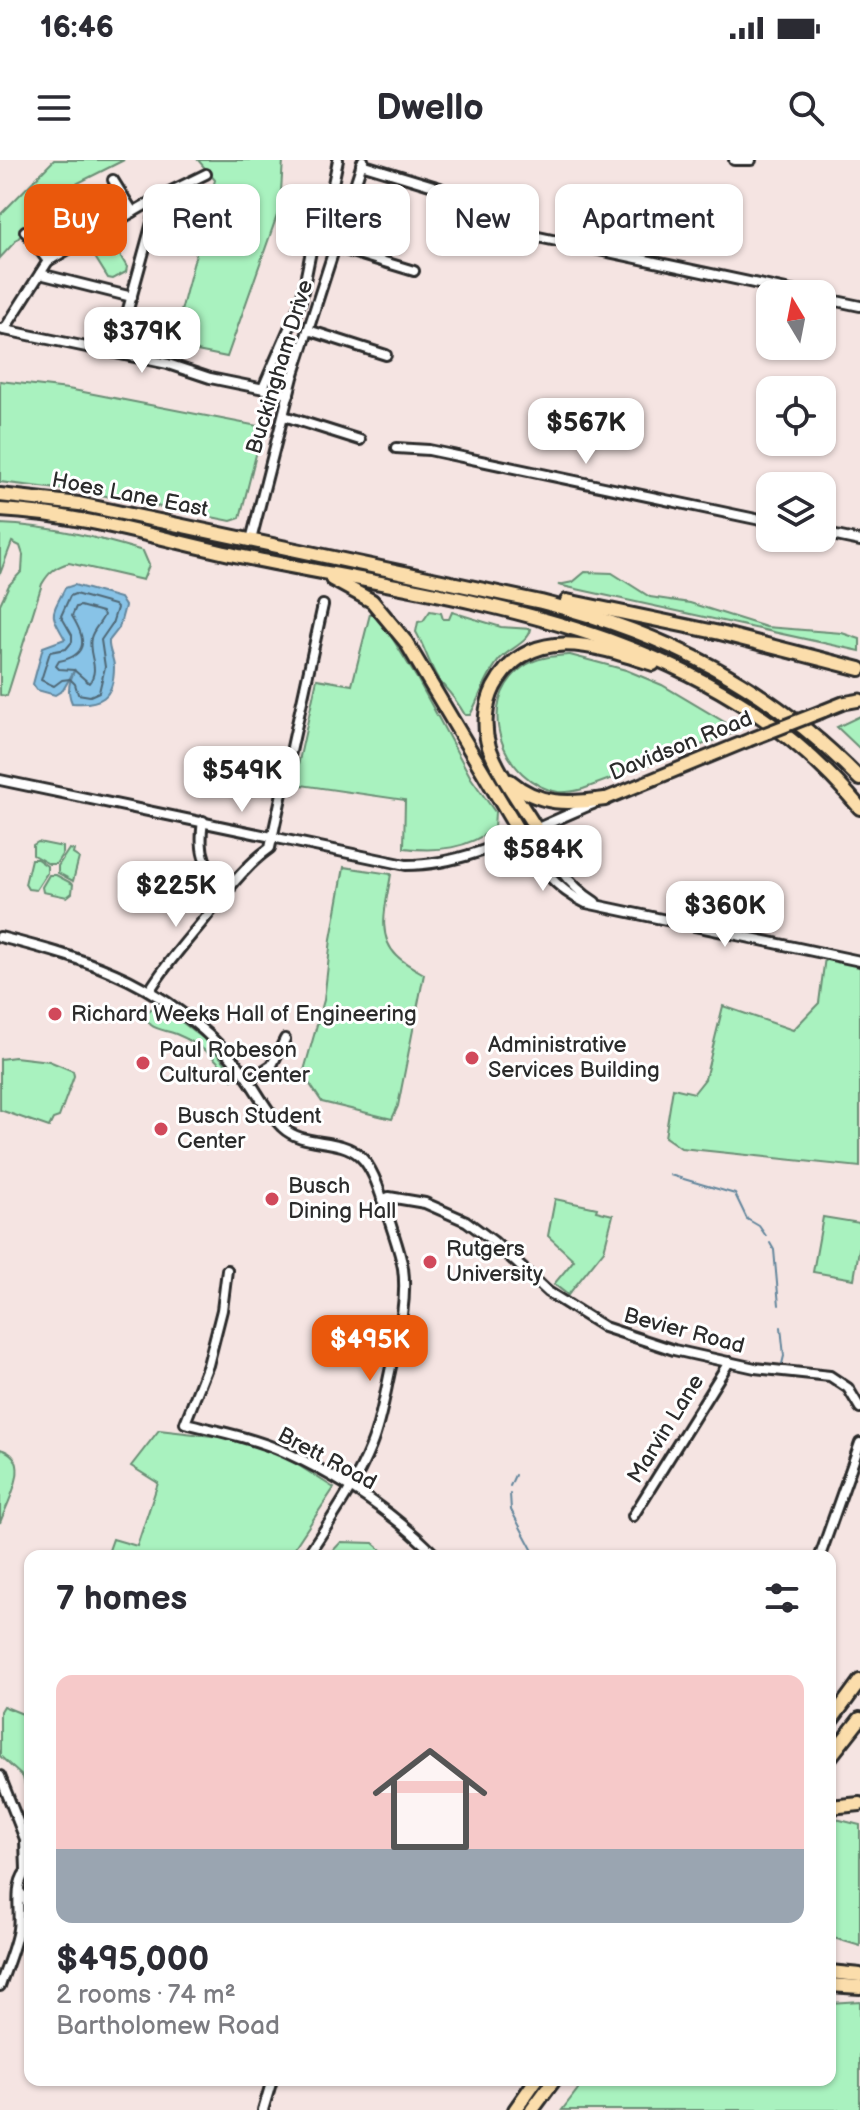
<!DOCTYPE html>
<meta charset="utf-8">
<style>
:root{--surface:#fff;--page:#f7f7f7;--text:#2b2b33;--muted:#7c7c81;--accent:#ea580c}
body{margin:0;font-family:"Balsamiq Sans",sans-serif;background:var(--page);color:var(--text);height:100vh;display:flex;flex-direction:column;font-size:30px;white-space:nowrap}
*{box-sizing:border-box;margin:0}
p{font-size:26px;color:var(--muted)}
.icon{flex:none;width:44px;height:44px;fill:none;stroke:currentColor;stroke-width:2;stroke-linecap:round;stroke-linejoin:round}
.map{position:relative;flex:1;overflow:hidden}
.details{position:absolute;left:24px;top:1390px;width:812px;height:536px;display:flex;flex-direction:column;background:var(--surface);border-radius:16px;box-shadow:0 2px 6px #0004}
.details>*{flex:none}
.top-card{position:absolute;left:24px;top:24px;width:812px;height:72px;display:flex;gap:16px}
.needle{width:52px;rotate:350deg}
.controls{position:absolute;left:756px;top:120px;display:grid;gap:16px}
.controls a{display:grid;place-items:center;width:80px;height:80px;border-radius:16px;background:var(--surface);box-shadow:0 2px 6px #0004;font-size:40px}
.price{position:absolute;translate:-50% -68px;padding:0 18px;border-radius:16px;background:#fff;color:#222;font-size:26px;line-height:52px;filter:drop-shadow(0 2px 4px #0008)}
.price::after{content:'';position:absolute;left:50%;top:48px;width:24px;height:18px;margin-left:-12px;background:inherit;clip-path:polygon(0 0,100% 0,50% 100%)}
.price.on{background:var(--accent);color:#fff}
ul{padding:0;list-style:none}
li{display:grid;align-content:center;gap:16px;height:424px;padding:0 32px}
li span{display:grid;place-items:center;height:248px;border-radius:16px;color:#555}
li>.icon{margin-inline-start:auto}
span .icon{width:144px;height:144px;fill:#fffc;stroke-width:1}
li b{font-size:34px}
h2{display:flex;justify-content:space-between;align-items:center;height:96px;padding:0 32px;font-size:34px}
.tag{padding:0 28px;border-radius:16px;background:var(--surface);box-shadow:0 2px 6px #0004;font-size:28px;line-height:72px}
.tag.on{background:var(--accent);color:#fff}
.status{display:flex;justify-content:space-between;align-items:center;height:56px;padding:0 40px;background:var(--surface);direction:ltr}
.status svg{height:22px;fill:currentColor}
header{display:flex;justify-content:space-between;align-items:center;height:104px;padding:0 32px;background:var(--surface);font-size:36px;font-weight:700}
.map>svg:first-child{display:block}
.green{fill:#a9f2bf;stroke:#6a8e75;stroke-width:2}
.water{fill:#88c3e7;stroke:#63869c;stroke-width:2}
.lines{fill:none;stroke-linecap:round;stroke-linejoin:round}
.shore{stroke:#506876;stroke-width:2}
.stream{stroke:#63869c;stroke-width:2}
.minor-casing{stroke:#2b2b2b;stroke-width:14}
.major-casing{stroke:#2b2b2b;stroke-width:17}
.highway-casing{stroke:#2b2b2b;stroke-width:18}
.minor{stroke:#fff;stroke-width:8}
.major{stroke:#fbddab;stroke-width:11}
.highway{stroke:#fbddab;stroke-width:12}
.major-bridge-casing{stroke:#2b2b2b;stroke-width:17;stroke-linecap:butt}
.major-bridge{stroke:#fbddab;stroke-width:11}
.poi-dot{fill:#d1495b;stroke:#fff;stroke-width:3}
.labels{text-anchor:middle;dominant-baseline:central;stroke-width:6;stroke-linejoin:round;paint-order:stroke}
.street-label{font-size:22px;fill:#2b2b2b;stroke:#fff}
.poi-label{font-size:22px;fill:#2b2b2b;stroke:#fff;text-anchor:start}
</style>
<div class="status"><b>16:46</b><svg viewBox="0 0 49 12"><path d="M0 12V9h3v3zM5 12V6h3v6zM10 12V3h3v9zM15 12V0h3v12zM26 1h20v11H26zM47 4h2v5h-2z"/></svg></div>
<header><svg class="icon" aria-label="menu" viewBox="0 0 24 24"><path d="M4 6h16M4 12h16M4 18h16"/></svg>Dwello<svg class="icon" aria-label="search" viewBox="0 0 24 24"><circle cx="10" cy="10" r="6"/><path d="M15 15l6 6"/></svg></header>
<div class="map">
<svg width="860" height="1950" viewBox="0 0 860 1950">
<rect width="100%" height="100%" fill="#f5e4e2"/>
<filter id="ink" filterUnits="userSpaceOnUse"><feTurbulence type="fractalNoise" baseFrequency=".0125" numOctaves="2"/><feDisplacementMap in="SourceGraphic" scale="16" xChannelSelector="R" yChannelSelector="G"/><feConvolveMatrix kernelMatrix="1 2 1 2 8 2 1 2 1" color-interpolation-filters="sRGB"/></filter>
<g filter="url(#ink)">
<!-- green -->
<g class="green">
<polygon points="54,0 124,0 62,31 0,98 0,55"/>
<polygon points="198,0 283,0 280,47 227,197 172,186 215,20"/>
<polygon points="103,77 109,77 127,107 126,112 113,119 108,118 90,89 91,84"/>
<polygon points="0,221 68,229 263,267 240,358 231,361 91,333 0,322"/>
<path d="M0 364C50 366 96 377 143 391L149 405 143 420 69 403C55 407 49 412 42 424L7 536 0 535V444L9 425 22 411 23 395 20 386 12 382 0 414Z"/>
<polygon points="585,412 612,413 650,437 690,443 766,467 842,473 860,479 860,491 558,425 573,422"/>
<path d="M371 450 386 468 418 520 471 618 495 652 494 668C468 689 437 692 404 688L405 640 294 624 317 519 352 525Z"/>
<path d="M430 451 441 453 443 459H449L452 452 501 467 531 469C529 482 509 489 500 499 486 515 480 537 470 555H465C457 541 452 535 442 524 432 514 425 487 416 472L418 462 423 461Z"/>
<path d="M570 495 626 510 662 525 736 569 734 573 583 629C575 631 566 633 558 632 503 622 473 544 523 507 536 497 554 496 570 495Z"/>
<polygon points="860,556 860,589 837,567"/>
<polygon points="38,682 63,687 63,693 56,704 49,704 33,695 33,685"/>
<polygon points="69,689 74,690 73,694 79,698 73,721 58,713 58,706"/>
<polygon points="31,699 37,699 47,706 47,713 36,730 28,729 25,724"/>
<path d="M344 707 391 714C387 741 375 775 397 796 404 803 415 809 424 814L398 946 392 959 322 942 303 914 324 840 331 779Z"/>
<polygon points="49,715 56,715 73,724 72,733 67,737 43,732 42,727"/>
<polygon points="825,797 860,805 860,1007 681,988 665,977 673,928 694,933 705,919 723,846 793,870 819,843"/>
<path d="M154 846H161L204 879 237 916 232 920C219 899 198 883 176 874 169 871 157 870 151 865 146 860 147 859 147 853Z"/>
<polygon points="15,897 49,901 73,911 74,916 59,957 53,959 49,967 0,950 0,899"/>
<polygon points="555,1039 597,1048 596,1051 613,1055 604,1090 568,1135 554,1124 574,1100 548,1076"/>
<polygon points="823,1057 860,1063 860,1084 854,1119 813,1112"/>
<polygon points="159,1270 238,1279 282,1295 334,1328 289,1396 107,1396 113,1379 137,1386 158,1323 131,1306"/>
<path d="M0 1289C35 1298 8 1340 0 1363Z"/>
<polygon points="341,1382 373,1383 388,1396 328,1396"/>
<polygon points="3,1546 30,1557 30,1647 23,1617 0,1596 0,1551"/>
<polygon points="836,1659 860,1665 860,1786 830,1777 830,1660"/>
<polygon points="860,1841 860,1950 562,1950 585,1920 830,1920 830,1843"/>
</g>
<!-- water -->
<path class="water" d="M74 425 120 438 125 446 119 468 109 481C108 490 114 498 114 507 114 539 100 545 72 543 66 530 70 520 75 509L63 530 55 535 37 530 33 524 43 487 65 479C49 452 51 456 65 428Z"/>
<g class="lines">
<!-- shore -->
<g class="shore">
<polygon points="75,434 114,445 117,448 112,464 101,480 105,507 99,532 90,536 78,534 75,524 70,519 62,520 54,526 41,520 50,492 66,489 72,482 72,475 61,456 70,436"/>
<path d="M80 446 102 452 104 455C101 463 93 469 91 478 87 495 101 508 89 523L74 510 59 509 56 506 59 501C90 495 85 477 72 456L76 447Z"/>
</g>
<!-- stream -->
<g class="stream">
<polyline points="670,1015 735,1034 747,1059 759,1066 766,1076"/>
<polyline points="770,1083 774,1090 779,1145"/>
<polyline points="781,1167 784,1196 782,1204"/>
<polyline points="510,1326 515,1315"/>
<polyline points="510,1334 511,1350 533,1391"/>
</g>
<defs>
<g id="minor">
<polyline points="734,0 751,0"/>
<polyline points="361,4 440,28"/>
<polyline points="113,20 133,52"/>
<polyline points="463,61 805,134"/>
<polyline points="25,71 48,101"/>
<polyline points="335,87 414,111"/>
<polyline points="40,114 132,137"/>
<polyline points="822,138 860,146"/>
<polyline points="0,169 168,204 210,218 289,234"/>
<polyline points="4,170 48,101 159,37 206,14"/>
<polyline points="308,170 386,195"/>
<polyline points="116,193 159,37"/>
<polyline points="263,228 301,141 314,76 330,38 338,0"/>
<polyline points="284,256 360,280"/>
<polyline points="396,288 429,290 770,362"/>
<polyline points="822,373 860,381"/>
<polyline points="251,380 293,217 363,0"/>
<path d="M0 620 406 705C472 705 533 668 593 644"/>
<path d="M203 661C198 695 204 707 230 729"/>
<path d="M535 667C550 697 566 724 595 742"/>
<path d="M520 674C536 703 555 729 586 743L860 801"/>
<path d="M0 777C97 801 168 826 236 903 253 922 264 949 282 967 304 988 338 976 360 996 375 1010 381 1037 388 1056 393 1073 400 1091 403 1108 407 1137 400 1170 393 1198 386 1227 382 1259 371 1286 355 1326 330 1361 307 1396"/>
<path d="M150 830C165 805 185 783 203 761 224 735 243 707 270 688L323 445"/>
<polyline points="249,920 272,905 285,879"/>
<polyline points="382,1040 389,1037 425,1043 466,1061 493,1081 548,1132 604,1167 674,1190 755,1208 830,1216 848,1228 860,1248"/>
<path d="M227 1110 222 1150 208 1205 185 1263C218 1271 253 1278 285 1292 340 1317 394 1353 436 1396"/>
<polyline points="633,1356 729,1202"/>
<polyline points="820,1396 860,1283"/>
<polyline points="0,1616 25,1679 26,1710"/>
<polyline points="20,1732 30,1747"/>
<polyline points="19,1769 30,1757"/>
<path d="M0 1826C6 1807 15 1788 18 1769 21 1748 12 1723 30 1707"/>
<polyline points="263,1950 272,1920"/>
</g>
<g id="major">
<polyline points="823,551 843,543 860,540"/>
<polyline points="605,639 749,580"/>
</g>
<g id="highway">
<path d="M0 335 79 344 541 442C666 473 769 526 860 619"/>
<path d="M0 350C83 354 163 380 244 397 465 442 706 462 860 648"/>
<polyline points="332,419 372,441 406,482 520,674"/>
<polyline points="567,441 720,473 860,509"/>
<path d="M510 621C539 646 569 644 605 639"/>
<path d="M535 667C520 642 499 615 489 587 483 568 485 545 494 527 529 462 598 486 653 504"/>
<polyline points="830,1562 860,1521"/>
<polyline points="830,1597 860,1559"/>
<polyline points="830,1647 860,1644"/>
<polyline points="830,1812 860,1815"/>
<polyline points="830,1825 860,1827"/>
<polyline points="515,1950 536,1920"/>
<polyline points="532,1950 554,1920"/>
</g>
</defs>
<!-- minor casing -->
<use href="#minor" class="minor-casing"/>
<!-- major casing -->
<use href="#major" class="major-casing"/>
<!-- highway casing -->
<use href="#highway" class="highway-casing"/>
<!-- minor -->
<use href="#minor" class="minor"/>
<!-- major -->
<use href="#major" class="major"/>
<!-- highway -->
<use href="#highway" class="highway"/>
<defs>
<polyline id="major-bridge" points="749,580 823,551"/>
</defs>
<!-- major-bridge casing -->
<use href="#major-bridge" class="major-bridge-casing"/>
<!-- major-bridge -->
<use href="#major-bridge" class="major-bridge"/>
</g>
</g>
<!-- markers -->
<g class="poi-dot">
<circle cx="55" cy="854" r="8"/>
<circle cx="472" cy="898" r="8"/>
<circle cx="143" cy="903" r="8"/>
<circle cx="161" cy="969" r="8"/>
<circle cx="272" cy="1039" r="8"/>
<circle cx="430" cy="1102" r="8"/>
</g>
<g class="labels">
<!-- street labels -->
<g class="street-label">
<text transform="translate(280 207) rotate(-73)">Buckingham Drive</text>
<text transform="translate(130 335) rotate(11)">Hoes Lane East</text>
<text transform="translate(681 586) rotate(-22)">Davidson Road</text>
<text transform="translate(684 1171) rotate(15)">Bevier Road</text>
<text transform="translate(666 1269) rotate(-58)">Marvin Lane</text>
<text transform="translate(327 1299) rotate(28)">Brett Road</text>
</g>
<!-- poi labels -->
<g class="poi-label">
<text x="71" y="854">Richard Weeks Hall of Engineering</text>
<text x="488" y="885">Administrative<tspan x="488" dy="25">Services Building</tspan></text>
<text x="159" y="890">Paul Robeson<tspan x="159" dy="25">Cultural Center</tspan></text>
<text x="177" y="956">Busch Student<tspan x="177" dy="25">Center</tspan></text>
<text x="288" y="1026">Busch<tspan x="288" dy="25">Dining Hall</tspan></text>
<text x="446" y="1089">Rutgers<tspan x="446" dy="25">University</tspan></text>
</g>
</g>
</svg>
<div class="controls">
<a><svg class="needle" viewBox="-14 -14 28 28"><path d="M0-13l5 13h-10z" fill="#e53935"/><path d="M0 13l5-13h-10z" fill="#7c7c81"/></svg></a>
<a><svg class="icon" aria-label="locate" viewBox="0 0 24 24"><circle cx="12" cy="12" r="6"/><path d="M12 2v4M12 18v4M2 12h4M18 12h4"/></svg></a>
<a><svg class="icon" aria-label="layers" viewBox="0 0 24 24"><path d="M12 4l9 5-9 5-9-5zM3 14l9 5 9-5"/></svg></a>
</div>
<b class="price" style="left:142px;top:215px">$379K</b>
<b class="price" style="left:586px;top:306px">$567K</b>
<b class="price" style="left:242px;top:654px">$549K</b>
<b class="price" style="left:543px;top:733px">$584K</b>
<b class="price" style="left:176px;top:769px">$225K</b>
<b class="price" style="left:725px;top:789px">$360K</b>
<b class="price on" style="left:370px;top:1223px">$495K</b>
<div class="top-card">
<a class="tag on">Buy</a>
<a class="tag">Rent</a>
<a class="tag">Filters</a>
<a class="tag">New</a>
<a class="tag">Apartment</a>
</div>
<section class="details">
<h2>7 homes<svg class="icon" aria-label="filters" viewBox="0 0 24 24"><path d="M4 7h16M4 17h16"/><circle cx="9" cy="7" r="2"/><circle cx="15" cy="17" r="2"/></svg></h2>
<ul>
<li><span style="background:linear-gradient(#f6c9c9 70%,#9aa5b1 0)"><svg class="icon" aria-label="home" viewBox="0 0 24 24"><path d="M3 11l9-7 9 7M6 9v11h12V9"/></svg></span><div><b>$495,000</b><p>2 rooms · 74 m²</p><p>Bartholomew Road</p></div></li>
</ul>
</section>
</div>
